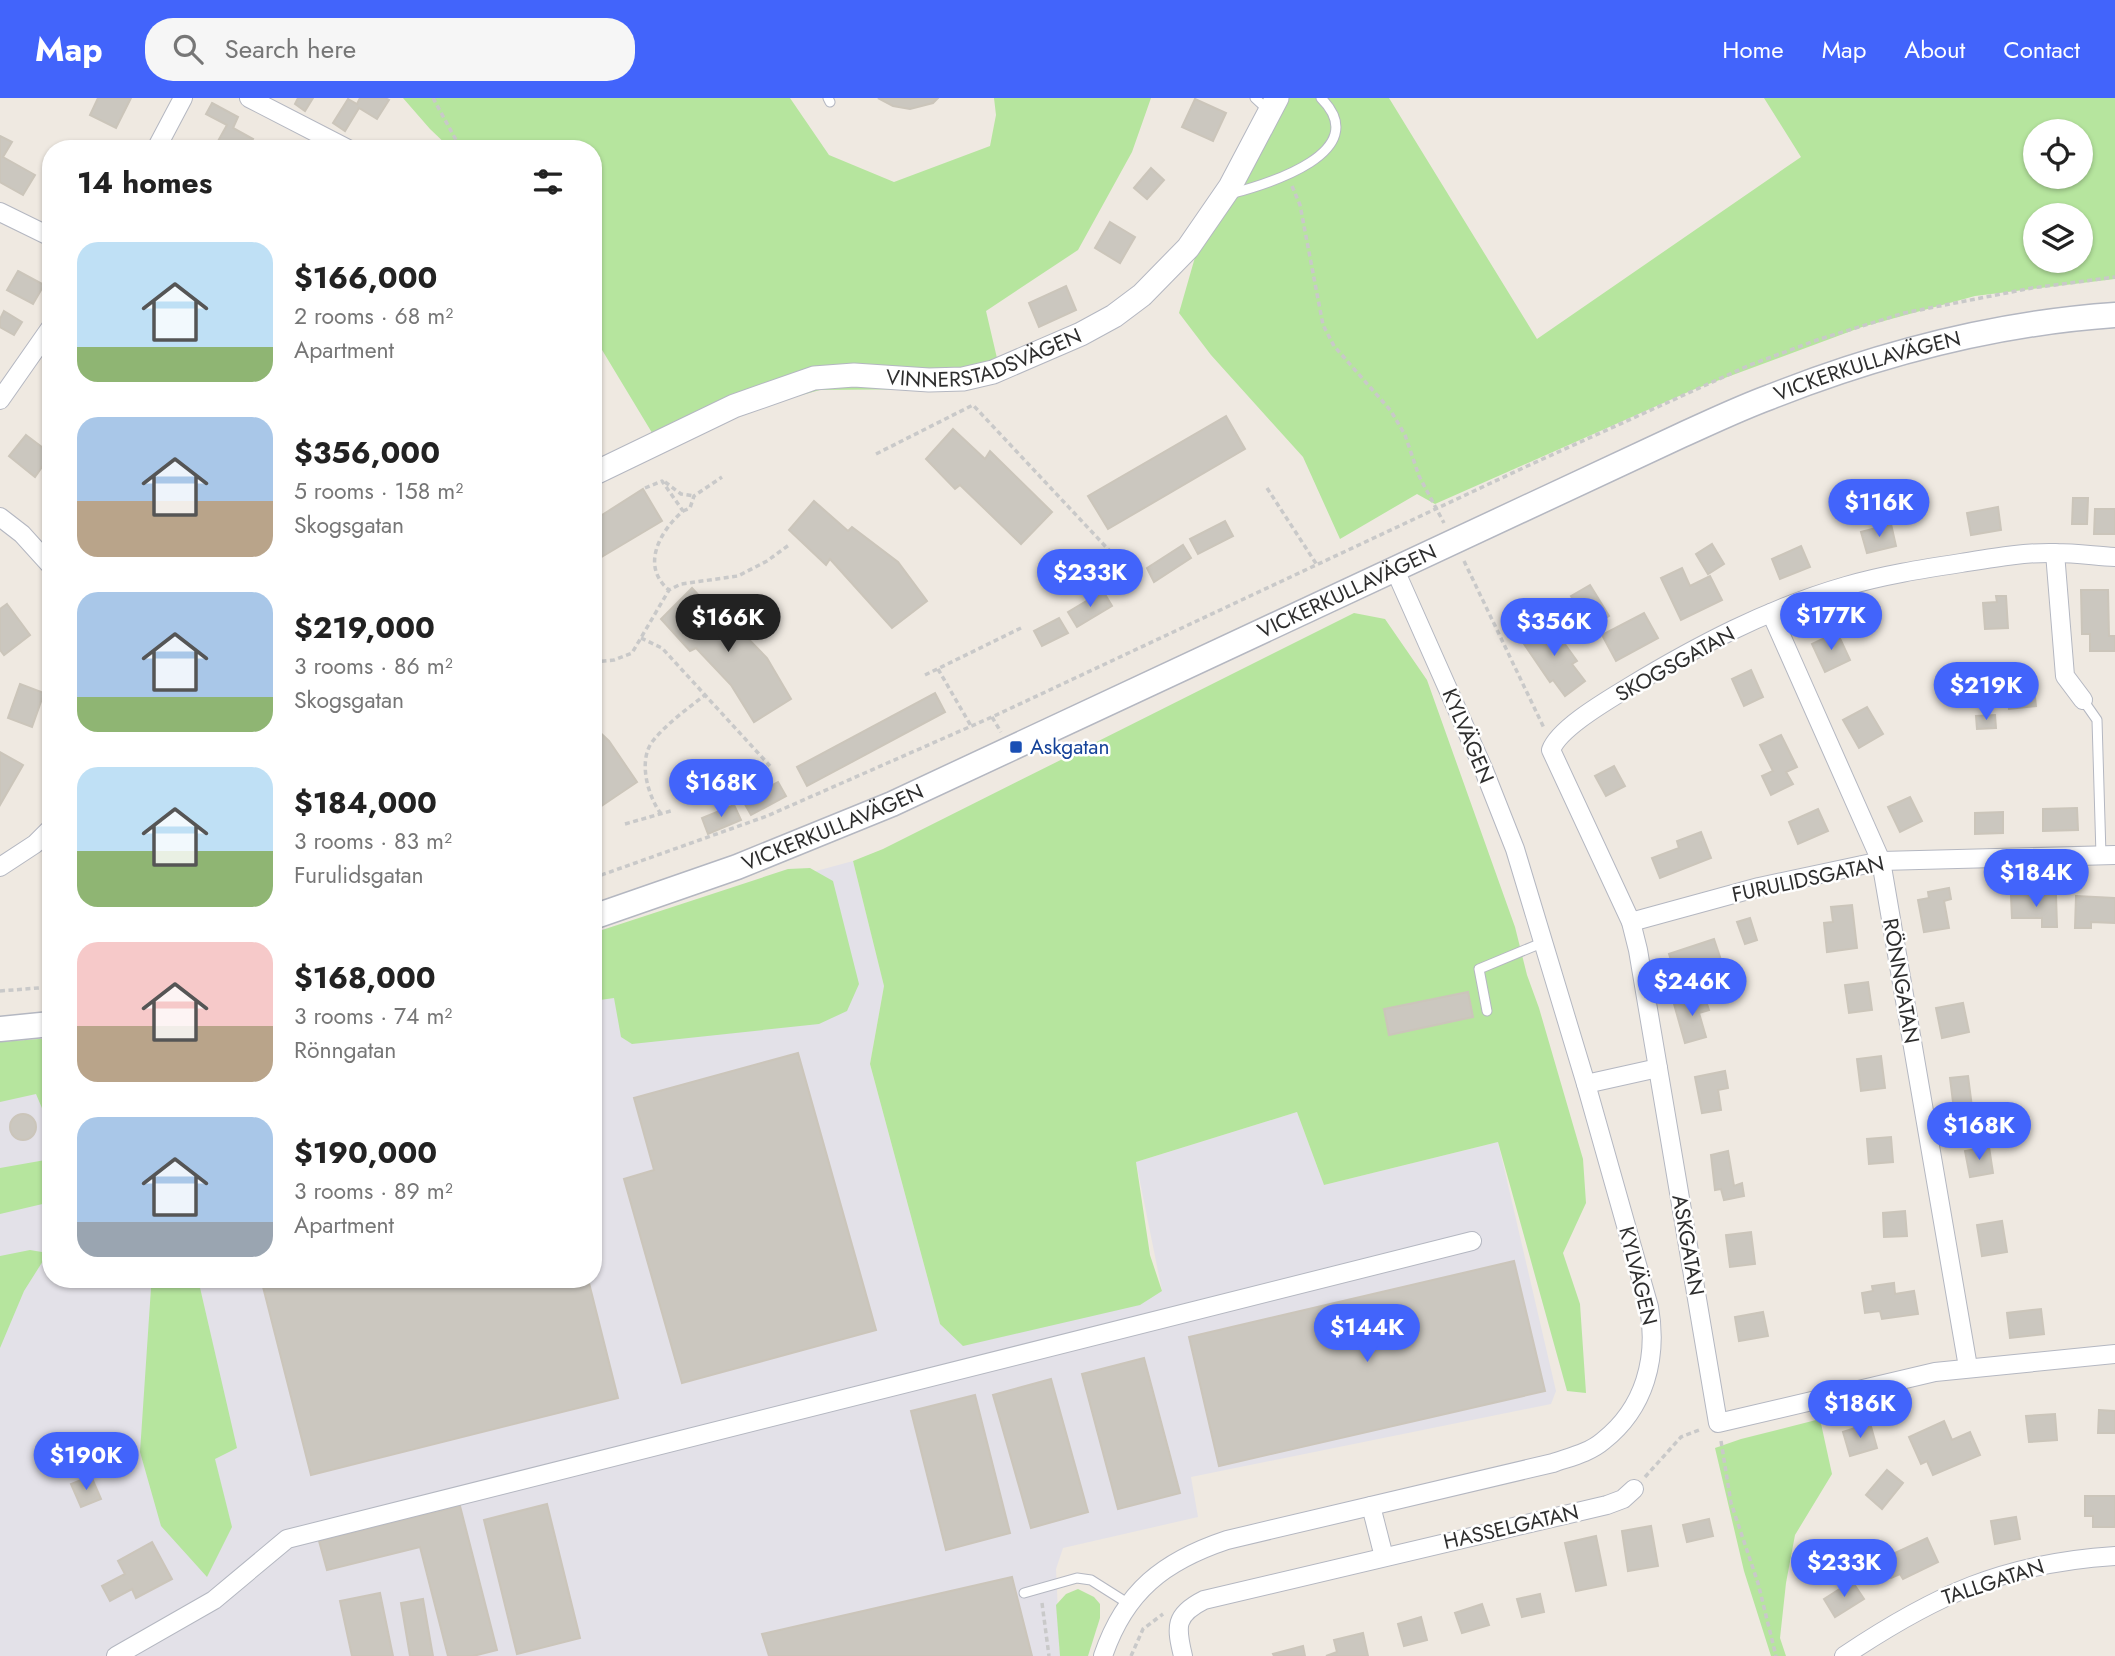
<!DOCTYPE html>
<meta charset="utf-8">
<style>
:root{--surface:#fff;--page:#f6f6f6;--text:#222;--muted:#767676;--accent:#4264fb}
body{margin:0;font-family:Jost,sans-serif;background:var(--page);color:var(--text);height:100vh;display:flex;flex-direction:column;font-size:26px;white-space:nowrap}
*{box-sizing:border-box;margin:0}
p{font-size:23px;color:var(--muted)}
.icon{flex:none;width:38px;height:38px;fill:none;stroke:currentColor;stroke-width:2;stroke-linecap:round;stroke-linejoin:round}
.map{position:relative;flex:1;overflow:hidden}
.details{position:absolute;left:42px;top:42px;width:560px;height:1148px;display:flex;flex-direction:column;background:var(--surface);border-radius:28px;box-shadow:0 2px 5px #0004}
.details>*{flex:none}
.buttons{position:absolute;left:2023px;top:21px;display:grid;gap:14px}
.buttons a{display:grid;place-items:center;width:70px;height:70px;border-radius:50%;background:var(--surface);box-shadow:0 2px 5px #0004;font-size:35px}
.price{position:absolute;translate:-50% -60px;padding:0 16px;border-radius:24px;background:var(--accent);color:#fff;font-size:23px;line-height:46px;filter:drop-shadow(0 2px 4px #0008)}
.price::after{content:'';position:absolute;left:50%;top:42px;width:21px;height:16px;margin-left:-10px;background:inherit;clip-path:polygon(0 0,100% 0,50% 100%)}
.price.on{background:#222;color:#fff}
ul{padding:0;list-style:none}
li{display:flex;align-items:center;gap:21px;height:175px;padding:0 35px}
li span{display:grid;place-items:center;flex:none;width:196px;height:140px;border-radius:21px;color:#555}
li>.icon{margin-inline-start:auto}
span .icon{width:84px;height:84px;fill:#fffc;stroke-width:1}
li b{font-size:30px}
h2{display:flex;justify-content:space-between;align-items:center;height:84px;padding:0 35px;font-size:30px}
header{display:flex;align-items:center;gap:42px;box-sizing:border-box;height:98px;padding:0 35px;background:var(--accent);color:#fff}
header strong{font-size:33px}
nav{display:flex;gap:38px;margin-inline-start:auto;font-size:24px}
.search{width:490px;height:63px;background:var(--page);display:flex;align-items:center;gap:18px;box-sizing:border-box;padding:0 24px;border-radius:28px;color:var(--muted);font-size:26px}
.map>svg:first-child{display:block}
.industrial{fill:#e3e1e8}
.green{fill:#b6e59e;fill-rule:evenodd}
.building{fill:#cbc7bf;stroke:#cbc5ba;stroke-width:2}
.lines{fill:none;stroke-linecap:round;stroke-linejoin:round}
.service-casing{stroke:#b4b7c1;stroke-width:11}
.minor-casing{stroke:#b4b7c1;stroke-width:20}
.tertiary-casing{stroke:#b4b7c1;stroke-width:25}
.secondary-casing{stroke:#b4b7c1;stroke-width:27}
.path{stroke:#c9c9c9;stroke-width:3.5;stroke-dasharray:5 3.5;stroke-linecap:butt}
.service{stroke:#fff;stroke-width:9}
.minor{stroke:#fff;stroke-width:18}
.tertiary{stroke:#fff;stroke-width:23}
.secondary{stroke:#fff;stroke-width:24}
.transit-dot{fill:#1a4fb4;stroke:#fff;stroke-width:2.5}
.labels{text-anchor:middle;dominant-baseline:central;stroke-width:5;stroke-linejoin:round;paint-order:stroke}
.street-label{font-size:21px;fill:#2e2e2e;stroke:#fff}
.transit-label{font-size:21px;fill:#164399;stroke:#fff;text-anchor:start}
</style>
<header>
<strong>Map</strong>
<div class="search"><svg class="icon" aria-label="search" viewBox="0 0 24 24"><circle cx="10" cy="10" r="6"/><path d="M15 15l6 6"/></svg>Search here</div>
<nav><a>Home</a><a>Map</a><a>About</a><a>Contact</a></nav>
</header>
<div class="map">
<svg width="2115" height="1558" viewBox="0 0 2115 1558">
<rect width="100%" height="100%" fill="#efe9e1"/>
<!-- industrial -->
<polygon class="industrial" points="853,763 884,888 870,966 940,1226 1162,1193 1136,1064 1297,1014 1324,1087 1498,1044 1556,1293 1551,1306 1191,1379 1198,1419 1063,1450 1056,1471 1060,1558 0,1558 0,945 51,942 51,1181 593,1181 593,834"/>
<!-- green -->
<g class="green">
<polygon points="403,0 790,0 829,57 894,84 990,48 996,17 994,0 1151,0 1132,54 1078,152 986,213 1000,273 930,291 820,292 729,317 660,348 593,237 593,51 451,51 430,31"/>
<path d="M1278 0H1389L1537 241 1801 59 1764 0H2115V181L1975 198 1862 229 1695 291 1435 406 1417 396 1340 441 1303 359 1211 257 1179 215 1204 128ZM2035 33H2081V79H2035ZM2035 117H2081V163H2035Z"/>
<polygon points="1354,515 1385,521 1427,582 1515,829 1527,877 1539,910 1583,1061 1586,1105 1563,1155 1580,1206 1586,1295 1567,1293 1498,1044 1324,1087 1297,1014 1136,1064 1150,1157 1162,1193 1140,1207 963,1248 940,1226 870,966 884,888 853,763 883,751"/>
<polygon points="810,770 833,783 859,886 847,913 819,926 632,946 621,939 614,900 593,903 593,835 788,771"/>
<polygon points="51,940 51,1016 47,1022 36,996 0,1004 0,944"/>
<polygon points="51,1061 51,1104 0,1116 0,1070"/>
<polygon points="30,1152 48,1155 24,1193 0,1250 0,1158"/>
<polygon points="157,1181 198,1181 237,1350 215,1361 232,1429 207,1479 161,1428 140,1354 151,1190"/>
<polygon points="1820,1321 1832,1376 1795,1437 1786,1485 1780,1540 1786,1558 1771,1558 1744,1473 1715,1350 1741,1341"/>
<polygon points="1078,1491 1094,1499 1100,1506 1100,1520 1088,1558 1060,1558 1056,1507 1066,1496"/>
</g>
<!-- building -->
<g class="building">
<polygon points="98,0 131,0 116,30 90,17"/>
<polygon points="298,0 313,0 305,13 295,6"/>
<polygon points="360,0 385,0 389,2 377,21 359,10 345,33 333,25 348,1 357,6"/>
<polygon points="878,0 938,0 933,5 910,11 893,8"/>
<polygon points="1195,1 1226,15 1213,43 1182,29"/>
<polygon points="212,5 238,19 233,30 253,41 248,51 232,51 218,43 227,27 206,16"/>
<polygon points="0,38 12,44 3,59 35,77 23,97 0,84"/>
<polygon points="1151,70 1164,82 1147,101 1134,90"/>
<polygon points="1110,124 1135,139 1120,165 1095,150"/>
<polygon points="18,173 44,187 33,206 7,192"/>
<polygon points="1066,188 1076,212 1039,229 1029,205"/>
<polygon points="4,213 22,224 14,237 0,229 0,221"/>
<polygon points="1226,318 1245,351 1108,431 1088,398"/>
<polygon points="953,331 985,361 990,353 1052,414 1021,446 960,387 955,391 926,361"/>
<polygon points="26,337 51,356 35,379 9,358"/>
<polygon points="643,391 662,423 593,464 593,413 597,411 602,417"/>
<polygon points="2073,400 2088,400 2087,426 2072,426"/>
<polygon points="814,403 848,433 852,429 898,464 927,503 892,530 830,461 826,467 789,432"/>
<polygon points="1998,409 2001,432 1971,437 1967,415"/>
<polygon points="2095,411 2115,411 2115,436 2094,436"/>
<polygon points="1225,423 1233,438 1198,456 1190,441"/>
<polygon points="1891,426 1896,448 1867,455 1861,434"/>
<polygon points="1712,446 1724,466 1708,476 1696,456"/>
<polygon points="1183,447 1191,460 1154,484 1147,470"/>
<polygon points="1801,448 1810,469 1780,481 1772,461"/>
<polygon points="1682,470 1690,488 1710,478 1722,502 1681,522 1661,480"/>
<polygon points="1590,487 1609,518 1589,530 1571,498"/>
<polygon points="692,490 723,524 730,522 767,560 791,601 754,624 731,587 696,550 690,553 661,521"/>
<polygon points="2081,492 2108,492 2109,538 2115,538 2115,553 2090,553 2090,536 2082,536"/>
<polygon points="1103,493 1112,508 1077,529 1068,514"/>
<polygon points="1996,498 2006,498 2008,530 1985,531 1983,505 1997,504"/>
<polygon points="7,506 30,537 4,557 0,552 0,511"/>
<polygon points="1644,515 1658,540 1616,563 1602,537"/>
<polygon points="1059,520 1068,535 1042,548 1034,533"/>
<polygon points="1549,524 1577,563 1572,566 1585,583 1565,598 1553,582 1550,584 1522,543"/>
<polygon points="1837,534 1850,562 1825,574 1812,546"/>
<polygon points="1751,572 1763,599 1744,608 1732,581"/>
<polygon points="2033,582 2036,608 2009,611 2006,584"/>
<polygon points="20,586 44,595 32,629 8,620"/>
<polygon points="935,595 945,614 807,688 797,669"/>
<polygon points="1867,609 1883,636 1859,650 1843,622"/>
<polygon points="1995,617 1996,630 1977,631 1976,618"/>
<polygon points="593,628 609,643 637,684 600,709 593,700"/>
<polygon points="1781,637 1797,669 1786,674 1793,686 1771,697 1762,678 1773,673 1760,647"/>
<polygon points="0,654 23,667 0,707"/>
<polygon points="1614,668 1625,688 1606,698 1595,678"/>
<polygon points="778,684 786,698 751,717 743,703"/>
<polygon points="1910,699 1922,723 1900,734 1888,709"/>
<polygon points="734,707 741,722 708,736 702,720"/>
<polygon points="2077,710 2078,732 2043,733 2043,711"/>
<polygon points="1818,711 1828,733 1798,746 1789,724"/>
<polygon points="2003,714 2003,735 1975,736 1975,715"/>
<polygon points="1701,734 1711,760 1660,780 1652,760 1679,750 1677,743"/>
<polygon points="1949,790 1951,801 1944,803 1949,830 1924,834 1918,802 1929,800 1928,794"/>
<polygon points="2056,797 2057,829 2042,829 2042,820 2012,820 2011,798"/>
<polygon points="2076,798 2115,800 2115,825 2091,824 2091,830 2075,830"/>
<polygon points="1852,807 1857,850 1827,854 1824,825 1833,824 1831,809"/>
<polygon points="1750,820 1757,842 1745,846 1737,824"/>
<polygon points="1714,841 1723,868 1704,875 1701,866 1675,874 1669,856"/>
<polygon points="1868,884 1872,912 1849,915 1845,887"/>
<polygon points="1468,894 1473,919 1389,937 1384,911"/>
<polygon points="1704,897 1709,912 1699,915 1706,939 1685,945 1674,906"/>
<polygon points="1963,905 1969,934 1942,940 1936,910"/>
<polygon points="798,955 876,1232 682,1285 624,1081 654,1072 634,1000"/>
<polygon points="1881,958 1885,990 1861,993 1857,961"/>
<polygon points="1725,973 1728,990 1718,992 1721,1012 1702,1015 1695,979"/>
<polygon points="1968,978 1973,1017 1955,1020 1950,980"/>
<circle cx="23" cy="1029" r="13"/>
<polygon points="1891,1039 1893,1064 1869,1066 1867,1041"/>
<polygon points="1989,1049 1993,1075 1970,1079 1965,1053"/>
<polygon points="1728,1053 1734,1088 1742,1085 1744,1098 1724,1102 1721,1091 1715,1092 1711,1057"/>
<polygon points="1905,1113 1907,1138 1884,1139 1883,1115"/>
<polygon points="2002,1123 2007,1154 1982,1158 1977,1127"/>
<polygon points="1751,1134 1755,1166 1730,1169 1726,1137"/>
<polygon points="1514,1163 1545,1293 1219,1368 1189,1239"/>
<polygon points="261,1181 588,1181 618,1300 311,1377"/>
<polygon points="1894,1185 1895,1196 1914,1193 1918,1216 1882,1221 1880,1213 1865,1215 1862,1195 1873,1193 1872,1188"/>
<polygon points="2041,1211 2044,1236 2010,1240 2007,1215"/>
<polygon points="1763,1214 1768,1238 1739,1243 1735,1219"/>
<polygon points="1144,1260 1180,1395 1118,1411 1082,1276"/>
<polygon points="1051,1281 1088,1414 1031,1430 993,1297"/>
<polygon points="975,1297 1010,1435 946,1452 911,1313"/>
<polygon points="2099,1312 2115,1313 2115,1335 2098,1335"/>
<polygon points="2055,1316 2057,1342 2029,1344 2026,1318"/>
<polygon points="1944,1323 1952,1342 1970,1334 1980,1357 1933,1377 1927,1363 1921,1366 1909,1339"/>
<polygon points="1870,1325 1877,1350 1850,1358 1843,1334"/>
<polygon points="1887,1372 1903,1385 1882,1411 1866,1397"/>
<polygon points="91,1378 101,1401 81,1409 71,1386"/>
<polygon points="2085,1398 2115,1398 2115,1429 2093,1429 2093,1418 2085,1418"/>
<polygon points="547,1406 580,1540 517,1556 484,1422"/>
<polygon points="460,1408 497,1552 473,1558 448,1558 420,1449 327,1472 319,1443"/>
<polygon points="2016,1419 2020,1441 1995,1446 1991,1423"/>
<polygon points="1709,1421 1713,1438 1687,1444 1683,1427"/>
<polygon points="1651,1428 1658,1468 1628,1473 1622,1433"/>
<polygon points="1596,1438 1606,1487 1576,1493 1565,1445"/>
<polygon points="1927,1440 1938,1464 1903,1481 1900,1476 1891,1480 1882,1461"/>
<polygon points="152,1444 172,1481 136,1500 132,1491 110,1503 102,1488 125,1476 118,1463"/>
<polygon points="1012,1479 1032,1558 769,1558 762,1536"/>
<polygon points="1852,1483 1864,1501 1835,1519 1824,1501"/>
<polygon points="380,1495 393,1558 352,1558 340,1503"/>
<polygon points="1540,1496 1544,1514 1522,1519 1517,1501"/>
<polygon points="423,1501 433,1558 410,1558 401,1505"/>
<polygon points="1482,1506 1489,1527 1462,1535 1455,1515"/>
<polygon points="1421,1519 1427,1542 1404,1548 1398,1526"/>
<polygon points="1363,1535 1368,1558 1326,1558 1337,1554 1334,1542"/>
<polygon points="1303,1548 1305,1558 1274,1558 1273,1556"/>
</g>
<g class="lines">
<defs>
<g id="service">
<polyline points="828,0 830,4"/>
<polyline points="1255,0 1269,13"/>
<path d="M1230 96C1268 86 1375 54 1321 0"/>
<polyline points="2083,602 2097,622 2101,757"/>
<polyline points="1487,913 1479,871 1544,844"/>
<polyline points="1024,1495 1077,1480 1091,1482 1129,1506"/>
</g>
<g id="minor">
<polyline points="249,0 348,51"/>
<polyline points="156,51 183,0"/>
<polyline points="0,114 51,139"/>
<polyline points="0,302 51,229"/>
<polyline points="0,419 22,436 51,468"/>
<polyline points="2055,455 2065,578 2083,602"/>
<path d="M2115 459C2096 458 2076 455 2056 455 2025 454 1992 460 1961 465 1922 471 1884 477 1846 488 1769 510 1697 548 1629 589 1608 602 1559 630 1551 652L1631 824 1638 852 1718 1325 1935 1274 2115 1256"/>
<polyline points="1771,515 1881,763 1968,1269"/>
<polyline points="0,769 35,746 51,730"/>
<polyline points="1631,824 1759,789 1881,763 2115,757"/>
<polyline points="1586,986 1658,970"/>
<polyline points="1371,1408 1384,1459"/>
<polyline points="116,1558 214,1502 287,1441 1472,1143"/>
<path d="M1103 1558C1125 1493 1164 1463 1227 1442L1553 1365C1570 1359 1589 1355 1603 1343 1645 1310 1658 1260 1649 1209L1586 986 1515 751 1483 670 1395 472"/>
<path d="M1183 1558C1176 1529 1174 1517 1204 1502L1607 1407 1623 1401 1634 1391"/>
<path d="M1844 1558C1935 1497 2004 1465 2115 1458"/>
</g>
<g id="tertiary">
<path id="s1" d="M593 376 734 308 814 280 854 277 929 282 963 281 993 274 1081 236 1114 218 1142 197 1188 150 1230 89 1277 0"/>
</g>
<g id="secondary">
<path id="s2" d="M593 819 737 769 892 706 1682 337C1711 324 1740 310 1770 299 1879 256 1998 225 2115 217"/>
<polyline points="0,931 51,926"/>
</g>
</defs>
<!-- service casing -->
<use href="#service" class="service-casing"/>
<!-- minor casing -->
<use href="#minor" class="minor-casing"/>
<!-- tertiary casing -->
<use href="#tertiary" class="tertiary-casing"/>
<!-- secondary casing -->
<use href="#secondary" class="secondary-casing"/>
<!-- path -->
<g class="path">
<polyline points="433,0 461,51"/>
<polyline points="1292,88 1300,107 1323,227 1334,248 1391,313 1405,337 1419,378 1444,425"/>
<polyline points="876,356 973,307 1122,466"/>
<polyline points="665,384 681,396 694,398"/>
<path d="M645 390 662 383 683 413C660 433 640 468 669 492"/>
<polyline points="1267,390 1317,467"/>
<polyline points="683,413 690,410 694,398 722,379"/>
<polyline points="1464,463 1544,630"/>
<polyline points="641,540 662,550 770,668"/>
<polyline points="593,564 614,562 632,555 669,492 681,486 738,478 767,463 789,447"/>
<polyline points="938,571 971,628"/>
<polyline points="925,577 1021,530"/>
<polyline points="992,619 1001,634"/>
<path d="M661 716C648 698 638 664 652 644 666 626 687 611 705 597"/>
<polyline points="625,726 674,712"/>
<polyline points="593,780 767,718 992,619 1523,370 1750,267 1817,242 1904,215 2032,190 2115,179"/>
<polyline points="0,893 51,889"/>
<polyline points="1721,1343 1731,1405 1758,1485 1776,1558"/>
<polyline points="1645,1379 1681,1339 1702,1331"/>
<polyline points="1042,1505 1049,1558"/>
<polyline points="1131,1558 1143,1531 1163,1516"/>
</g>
<!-- service -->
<use href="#service" class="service"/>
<!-- minor -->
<use href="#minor" class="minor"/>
<!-- tertiary -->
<use href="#tertiary" class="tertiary"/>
<!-- secondary -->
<use href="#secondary" class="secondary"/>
</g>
<!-- markers -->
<rect class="transit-dot" x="1009" y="642" width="14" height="14" rx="3.5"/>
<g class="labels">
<!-- street labels -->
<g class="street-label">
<text stroke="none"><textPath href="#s1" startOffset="415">VINNERSTADSVÄGEN</textPath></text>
<text stroke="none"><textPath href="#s2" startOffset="1390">VICKERKULLAVÄGEN</textPath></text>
<text stroke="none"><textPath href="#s2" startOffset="822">VICKERKULLAVÄGEN</textPath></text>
<text transform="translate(1675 566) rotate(-29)">SKOGSGATAN</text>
<text transform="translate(1468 638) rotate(67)">KYLVÄGEN</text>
<text stroke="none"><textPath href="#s2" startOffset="256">VICKERKULLAVÄGEN</textPath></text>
<text transform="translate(1808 781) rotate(-12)">FURULIDSGATAN</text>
<text transform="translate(1901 883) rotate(80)">RÖNNGATAN</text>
<text transform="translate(1688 1147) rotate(80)">ASKGATAN</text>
<text transform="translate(1638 1178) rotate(76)">KYLVÄGEN</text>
<text transform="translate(1511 1429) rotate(-13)">HASSELGATAN</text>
<text transform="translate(1993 1484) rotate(-18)">TALLGATAN</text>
</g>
<!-- transit labels -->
<g class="transit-label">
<text x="1030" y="649">Askgatan</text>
</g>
</g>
</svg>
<div class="buttons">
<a><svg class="icon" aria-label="locate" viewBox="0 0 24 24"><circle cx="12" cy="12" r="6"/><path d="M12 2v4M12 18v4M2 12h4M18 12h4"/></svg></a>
<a><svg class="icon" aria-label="layers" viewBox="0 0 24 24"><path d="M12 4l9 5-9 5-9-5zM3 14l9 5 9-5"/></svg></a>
</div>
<b class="price" style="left:1879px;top:441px">$116K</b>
<b class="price" style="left:1090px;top:511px">$233K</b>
<b class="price" style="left:1831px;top:554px">$177K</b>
<b class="price on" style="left:728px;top:556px">$166K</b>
<b class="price" style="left:1554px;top:560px">$356K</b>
<b class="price" style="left:1986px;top:624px">$219K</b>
<b class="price" style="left:721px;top:721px">$168K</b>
<b class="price" style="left:2036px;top:811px">$184K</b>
<b class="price" style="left:1692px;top:920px">$246K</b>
<b class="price" style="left:1979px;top:1064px">$168K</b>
<b class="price" style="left:1367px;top:1266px">$144K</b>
<b class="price" style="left:1860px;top:1342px">$186K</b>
<b class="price" style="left:86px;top:1394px">$190K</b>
<b class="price" style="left:1844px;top:1501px">$233K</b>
<section class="details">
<h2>14 homes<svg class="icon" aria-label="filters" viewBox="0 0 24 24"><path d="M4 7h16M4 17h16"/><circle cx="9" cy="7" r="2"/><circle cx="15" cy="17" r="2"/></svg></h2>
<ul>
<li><span style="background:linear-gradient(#bfe0f5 75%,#8fb573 0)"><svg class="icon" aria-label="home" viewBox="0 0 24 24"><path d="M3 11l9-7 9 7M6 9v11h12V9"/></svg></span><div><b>$166,000</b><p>2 rooms · 68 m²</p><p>Apartment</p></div></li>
<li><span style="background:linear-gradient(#a9c7e8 60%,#b9a48a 0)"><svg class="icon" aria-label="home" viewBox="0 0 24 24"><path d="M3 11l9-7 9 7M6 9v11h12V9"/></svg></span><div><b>$356,000</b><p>5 rooms · 158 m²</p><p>Skogsgatan</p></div></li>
<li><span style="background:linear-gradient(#a9c7e8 75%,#8fb573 0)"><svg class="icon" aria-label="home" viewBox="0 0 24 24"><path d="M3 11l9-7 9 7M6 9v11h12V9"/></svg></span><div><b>$219,000</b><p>3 rooms · 86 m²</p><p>Skogsgatan</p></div></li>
<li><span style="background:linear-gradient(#bfe0f5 60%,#8fb573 0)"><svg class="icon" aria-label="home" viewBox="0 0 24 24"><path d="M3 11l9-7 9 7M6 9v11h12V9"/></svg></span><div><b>$184,000</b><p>3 rooms · 83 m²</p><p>Furulidsgatan</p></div></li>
<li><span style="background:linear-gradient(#f6c9c9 60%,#b9a48a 0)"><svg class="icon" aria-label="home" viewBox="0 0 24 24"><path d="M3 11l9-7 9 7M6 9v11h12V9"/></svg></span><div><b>$168,000</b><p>3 rooms · 74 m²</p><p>Rönngatan</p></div></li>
<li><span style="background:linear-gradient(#a9c7e8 75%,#9aa5b1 0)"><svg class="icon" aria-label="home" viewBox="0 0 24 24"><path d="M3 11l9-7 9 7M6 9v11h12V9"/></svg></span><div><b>$190,000</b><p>3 rooms · 89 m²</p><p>Apartment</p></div></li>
</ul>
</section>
</div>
